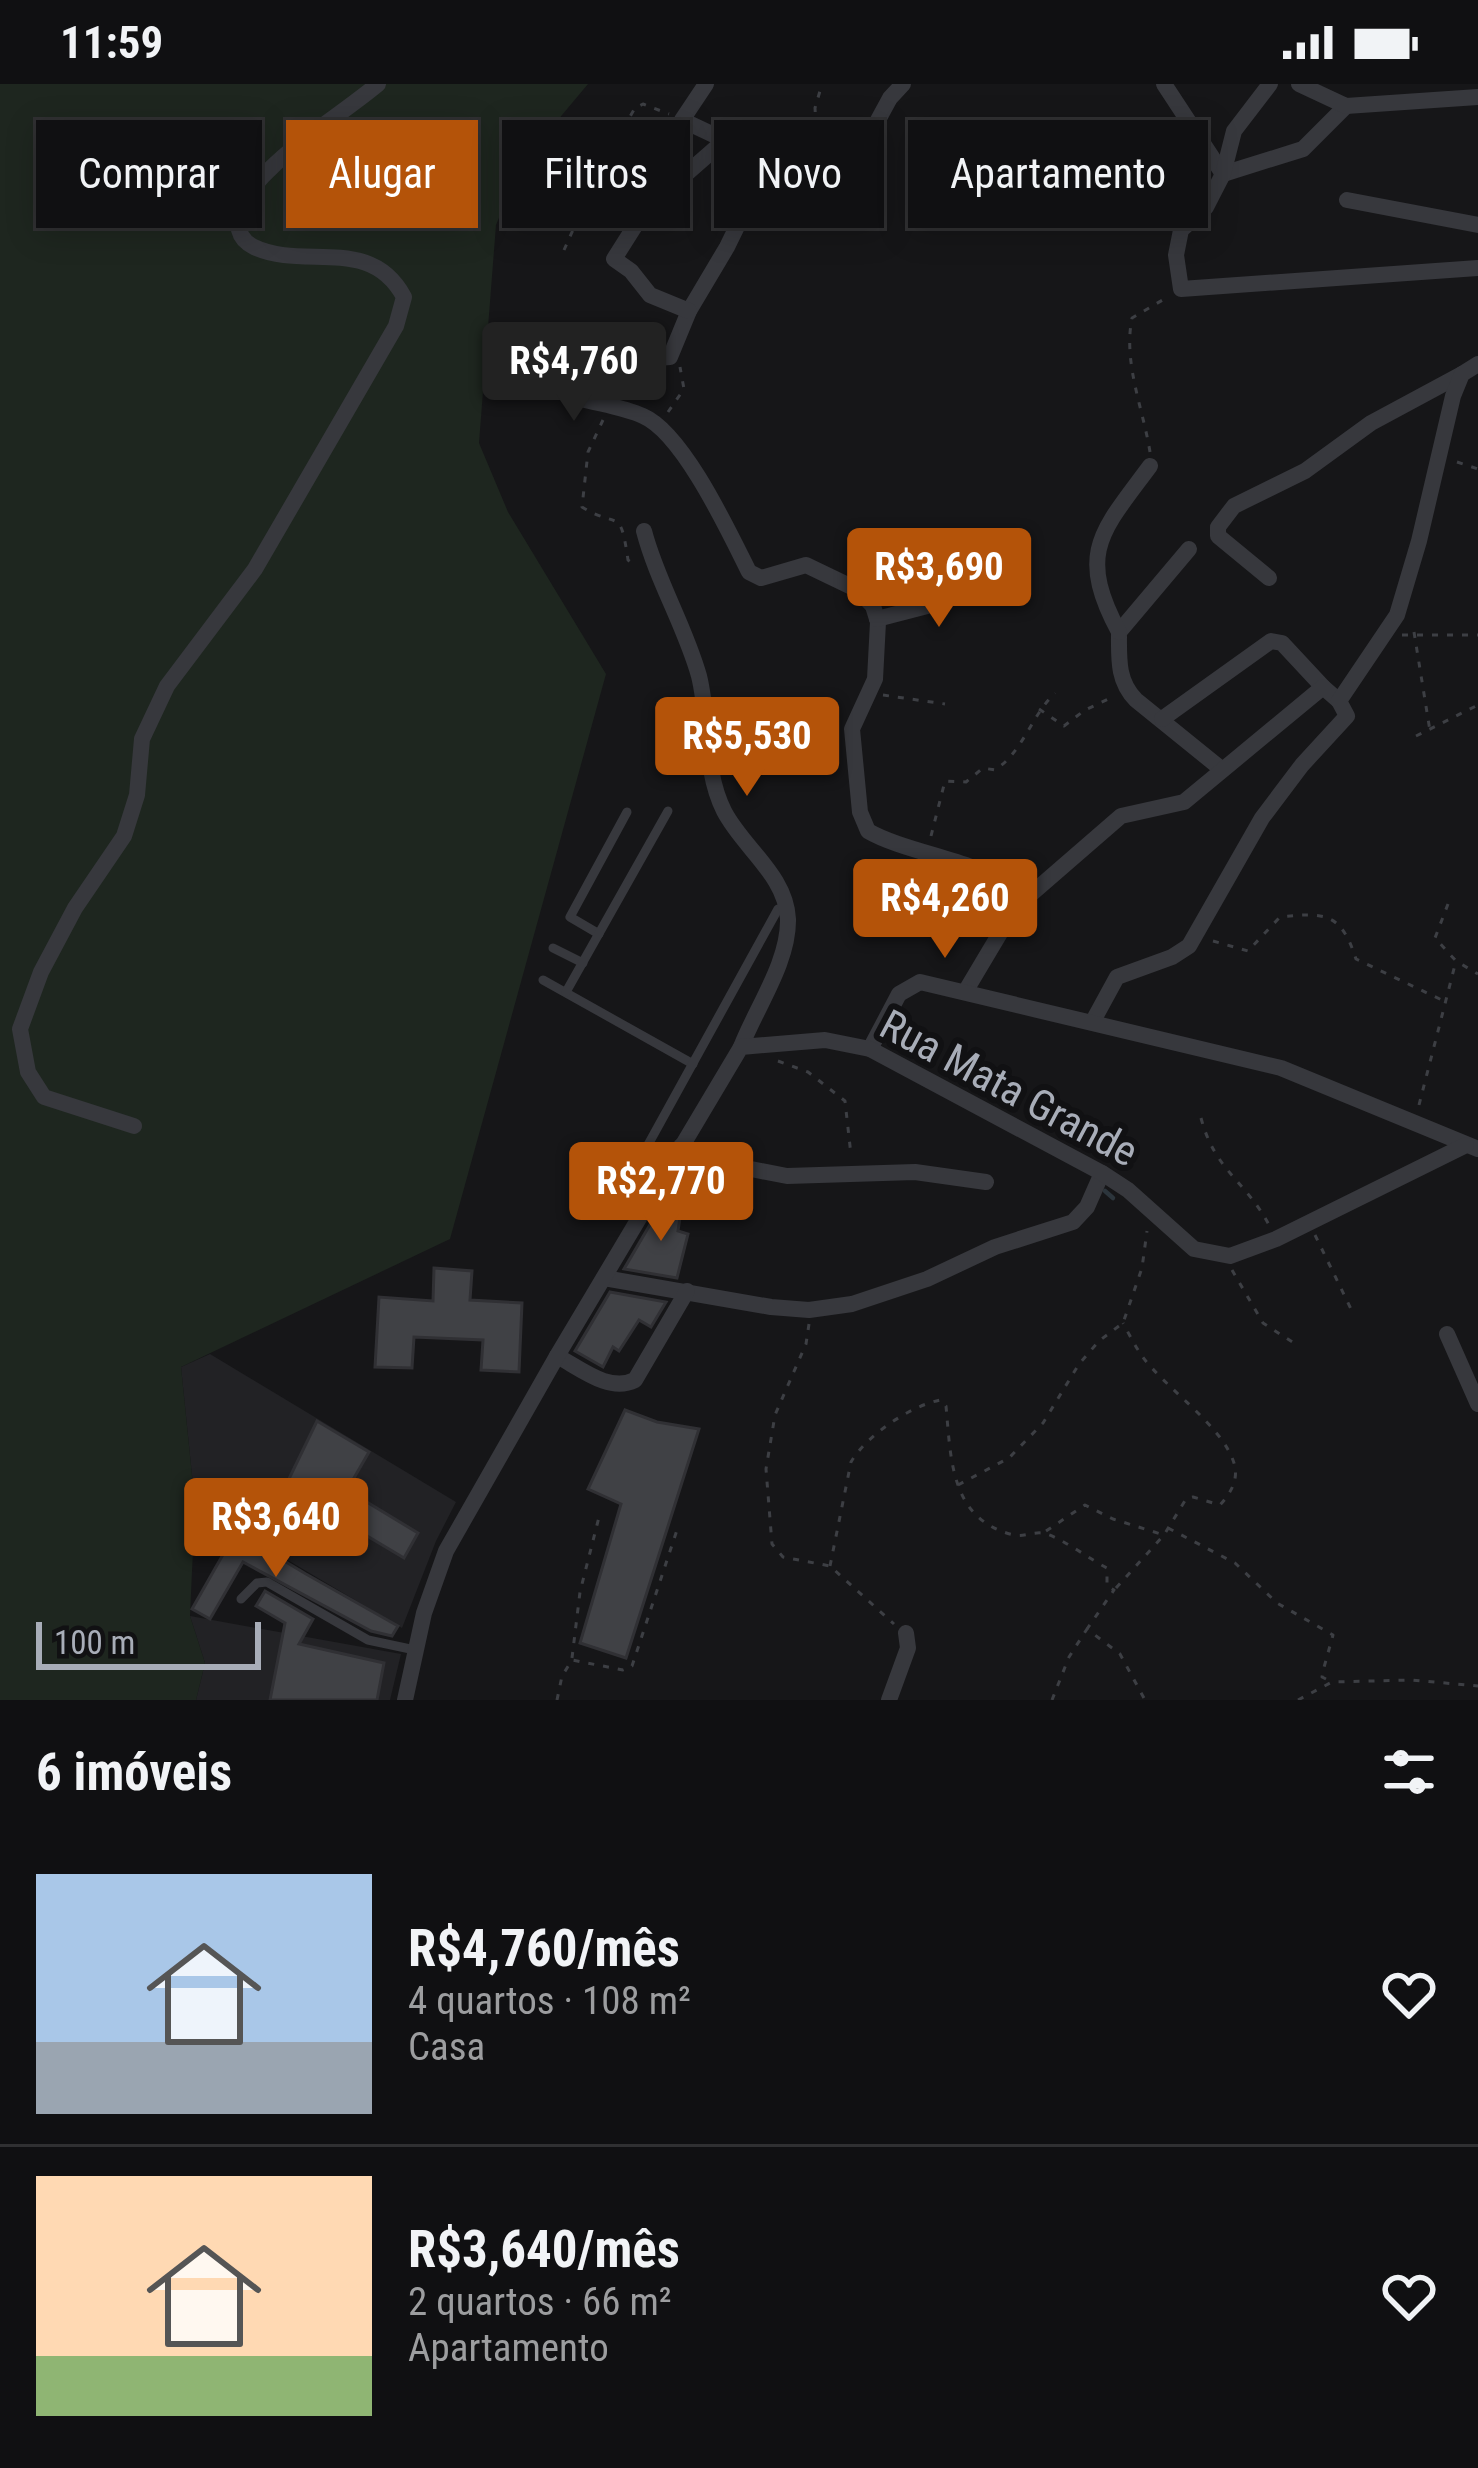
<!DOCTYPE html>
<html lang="pt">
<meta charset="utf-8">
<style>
:root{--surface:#101012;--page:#1e1e20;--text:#f1f3f6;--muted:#9c9d9f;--line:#303032;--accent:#b45309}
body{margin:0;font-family:"Roboto Condensed",sans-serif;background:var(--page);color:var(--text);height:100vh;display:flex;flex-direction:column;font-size:45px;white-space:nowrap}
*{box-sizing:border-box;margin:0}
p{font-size:39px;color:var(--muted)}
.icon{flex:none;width:66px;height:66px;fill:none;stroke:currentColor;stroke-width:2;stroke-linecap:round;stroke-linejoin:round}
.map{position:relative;height:1616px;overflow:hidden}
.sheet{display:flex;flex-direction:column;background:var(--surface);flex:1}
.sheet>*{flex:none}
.top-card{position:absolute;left:36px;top:36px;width:1407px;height:108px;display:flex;gap:24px}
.scale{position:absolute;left:36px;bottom:30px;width:225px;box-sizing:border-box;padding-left:12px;border:6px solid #a8adb8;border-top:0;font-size:33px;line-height:42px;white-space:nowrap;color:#a8adb8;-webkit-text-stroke:9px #111113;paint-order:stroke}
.price{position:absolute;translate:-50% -102px;padding:0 27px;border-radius:12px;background:var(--accent);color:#fff;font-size:39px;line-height:78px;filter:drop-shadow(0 3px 6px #0008)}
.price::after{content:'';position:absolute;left:50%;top:72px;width:36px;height:27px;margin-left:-18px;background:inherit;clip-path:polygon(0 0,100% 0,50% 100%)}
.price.on{background:#222;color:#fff}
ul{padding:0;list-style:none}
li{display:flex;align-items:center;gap:36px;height:300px;padding:0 36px}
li+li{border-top:3px solid var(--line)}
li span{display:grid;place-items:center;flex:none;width:336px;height:240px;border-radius:0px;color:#555}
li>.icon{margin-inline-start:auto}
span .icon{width:144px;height:144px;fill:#fffc;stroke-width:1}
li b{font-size:51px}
h2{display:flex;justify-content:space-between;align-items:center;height:144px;padding:0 36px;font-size:51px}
.tag{padding:0 42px;border-radius:0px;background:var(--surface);box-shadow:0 6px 30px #0003,0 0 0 3px var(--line);font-size:42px;line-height:108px}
.tag.on{background:var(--accent);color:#fff}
.status{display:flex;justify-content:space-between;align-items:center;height:84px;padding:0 60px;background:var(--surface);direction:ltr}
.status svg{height:33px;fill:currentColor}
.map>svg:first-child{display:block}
.built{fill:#222225}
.green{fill:#1e261f}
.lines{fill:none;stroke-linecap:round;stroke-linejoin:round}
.stream{stroke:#2c353c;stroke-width:4.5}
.building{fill:#404145;stroke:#303034;stroke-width:3}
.path{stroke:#3d3f44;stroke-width:3;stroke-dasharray:6 9;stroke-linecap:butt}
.lane{stroke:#37383d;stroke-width:9}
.street{stroke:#37383d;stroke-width:16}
.labels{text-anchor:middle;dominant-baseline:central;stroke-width:12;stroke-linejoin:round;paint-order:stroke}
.street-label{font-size:42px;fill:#a8adb8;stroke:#111113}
</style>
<div class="status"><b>11:59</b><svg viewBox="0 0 49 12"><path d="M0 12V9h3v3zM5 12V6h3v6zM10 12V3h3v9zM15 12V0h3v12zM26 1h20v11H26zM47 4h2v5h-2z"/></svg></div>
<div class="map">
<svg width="1478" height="1616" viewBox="0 0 1478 1616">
<rect width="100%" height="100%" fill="#161618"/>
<!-- built -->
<g class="built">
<polygon points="210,1270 456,1418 436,1457 402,1544 195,1421 181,1283"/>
<polygon points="190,1532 401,1570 390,1616 196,1616 205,1579"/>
</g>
<!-- green -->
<polygon class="green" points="0,0 588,0 521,80 496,141 479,359 508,428 606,590 450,1155 181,1283 195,1421 190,1532 205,1579 196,1616 0,1616"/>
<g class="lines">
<!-- stream -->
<polyline class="stream" points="1105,1107 1113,1114"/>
</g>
<!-- building -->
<g class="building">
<polygon points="665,1115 682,1120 678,1147 688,1150 677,1194 624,1185"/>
<polygon points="434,1184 472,1187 470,1216 522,1219 519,1288 481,1286 483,1256 414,1253 412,1284 375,1283 379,1213 433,1217"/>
<polygon points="610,1208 666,1218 651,1243 639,1236 619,1267 613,1263 603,1283 575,1267"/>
<polygon points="625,1326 657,1338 699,1345 626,1574 580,1559 621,1420 588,1405"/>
<polygon points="317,1337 369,1368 347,1406 418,1449 404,1474 285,1403"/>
<polygon points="216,1436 306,1490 398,1542 392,1552 371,1547 243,1478 210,1535 192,1525 225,1467 205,1455"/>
<polygon points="265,1507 313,1535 299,1560 384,1579 377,1616 270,1616 285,1539 256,1522"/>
</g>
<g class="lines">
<!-- path -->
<g class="path">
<polyline points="816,43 815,24 822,0"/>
<polyline points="840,69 845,124"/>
<polyline points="564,166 602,81 635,24 643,20 669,30"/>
<polyline points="668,328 684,305 680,283"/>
<path d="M603 336 588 368 582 423C619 446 620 421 628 476L636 482"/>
<path d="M1150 368C1143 324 1123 279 1132 234L1166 214"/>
<polyline points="1457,378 1478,385"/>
<polyline points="1414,548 1430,647"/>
<polyline points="1402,551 1478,551"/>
<polyline points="883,611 945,620"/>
<polyline points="1039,625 1064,642 1085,626 1115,612"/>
<polyline points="1416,652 1478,621"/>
<path d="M931 752 945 697 966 698 983 684 995 686C1023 668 1031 632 1055 609"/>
<polyline points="1448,820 1435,854 1456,877 1478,890"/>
<path d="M1213 857 1248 867 1280 833C1326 828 1341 829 1356 875L1446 918"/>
<polyline points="778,977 808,988 845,1017 851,1071"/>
<polyline points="1419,1021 1456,877"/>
<path d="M1201 1034C1215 1087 1245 1096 1269 1141"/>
<polyline points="1315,1151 1351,1225"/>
<polyline points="1232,1186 1263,1239 1297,1261"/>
<polyline points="809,1240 806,1260 775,1331 766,1385 772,1460 783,1473 830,1482 894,1540"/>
<polyline points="958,1401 1009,1374 1043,1339 1079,1280 1099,1257 1123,1239 1142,1184 1147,1147"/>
<polyline points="1168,1444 1235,1479 1277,1519 1333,1551 1323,1587 1322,1593 1332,1598"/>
<polyline points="1046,1447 1085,1421 1113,1435 1164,1451"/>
<path d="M830 1482 851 1378C866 1352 910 1322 940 1316L946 1322C951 1375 950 1436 1014 1451 1023 1453 1032 1448 1042 1449 1056 1450 1091 1476 1107 1484V1502L1114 1506 1087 1545"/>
<path d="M1116 1504 1164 1451 1186 1415 1193 1413 1220 1421C1231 1409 1239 1395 1234 1379 1222 1341 1166 1305 1142 1272 1135 1262 1129 1250 1123 1239"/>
<polyline points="572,1574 580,1508 599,1433"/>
<polyline points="557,1616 562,1592 572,1576 623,1586 632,1582 679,1440"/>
<polyline points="1052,1616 1069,1573 1087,1545 1120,1570 1145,1616"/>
<polyline points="1298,1616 1332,1598 1412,1596 1478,1602"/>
</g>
<!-- lane -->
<g class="lane">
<polyline points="599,850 570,833 627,728"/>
<polyline points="553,864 583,879"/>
<polyline points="543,896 693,980"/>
<polyline points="566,908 668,727"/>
<polyline points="670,1081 644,1068 778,825"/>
<polyline points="241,1515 257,1499 267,1498 368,1556 415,1566"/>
</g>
<!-- street -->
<g class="street">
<polyline points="706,0 682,36 769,77"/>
<path d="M903 0 890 14 871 49 799 62 769 77 727 163 689 227 670 273 575 280 572 302 578 314C599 320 623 323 643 332 683 349 729 448 749 488L761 494 806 481 858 506 873 522 878 538 875 595 852 645 860 728 868 747C904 768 976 777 1002 799 1010 806 1013 815 1015 824L965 908"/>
<polyline points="1164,0 1223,90 1303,65 1346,22"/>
<polyline points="1270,0 1234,47 1223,90 1206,123 1181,146 1176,171 1181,205 1478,184"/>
<polyline points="1299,0 1346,22 1478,13"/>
<polyline points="1347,116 1478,141"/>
<polyline points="689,227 650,211 631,187 614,175 645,126 726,55"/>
<path d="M644 447C657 497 685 542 699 592 710 636 703 685 724 727 743 764 786 791 788 835 789 878 756 924 741 963"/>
<path d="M1189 465 1119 548C1119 574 1117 597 1136 616L1220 684"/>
<polyline points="1269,494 1218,452 1218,443 1234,422 1305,387 1371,339 1462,290"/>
<polyline points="877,535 931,521 967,492"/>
<path d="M1119 548C1076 468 1102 447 1150 382"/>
<polyline points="1162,635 1271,557 1282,559 1323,603"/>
<polyline points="1015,824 1121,732 1184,718 1323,603 1339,617"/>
<polyline points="1093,937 1117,893 1172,873 1189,862 1262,734 1302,681 1347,632 1339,617 1397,531 1419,457 1453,312 1462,290 1478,280"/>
<polyline points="870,965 899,910 920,898 1281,984 1478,1065"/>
<path d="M134 1042 44 1013 28 988 20 945 41 888 75 824 124 752 137 711 142 655 167 602 255 485 396 242 404 213C370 150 304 187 254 163 219 146 251 103 269 86 301 54 343 29 378 0"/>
<polyline points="681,1062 751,1085 787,1092 915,1088 986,1098"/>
<polyline points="604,1194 771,1223 809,1226 852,1220 927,1195 995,1163 1073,1138 1087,1123 1102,1089"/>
<polyline points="1447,1250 1478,1320"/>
<path d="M557 1272C580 1284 609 1309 635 1296L687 1207"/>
<polyline points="405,1616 424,1529 446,1467 557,1272 741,963 825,956 870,965 1102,1089 1128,1106 1194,1165 1230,1172 1276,1155 1466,1061"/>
<polyline points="889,1616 908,1564 906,1549"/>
</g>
</g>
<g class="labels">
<!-- street labels -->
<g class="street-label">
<text transform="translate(1009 1004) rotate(28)">Rua Mata Grande</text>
</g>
</g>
</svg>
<div class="scale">100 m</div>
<b class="price on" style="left:574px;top:340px">R$4,760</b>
<b class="price" style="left:939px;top:546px">R$3,690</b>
<b class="price" style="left:747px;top:715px">R$5,530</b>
<b class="price" style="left:945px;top:877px">R$4,260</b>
<b class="price" style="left:661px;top:1160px">R$2,770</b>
<b class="price" style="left:276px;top:1496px">R$3,640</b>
<div class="top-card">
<a class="tag">Comprar</a>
<a class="tag on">Alugar</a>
<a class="tag">Filtros</a>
<a class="tag">Novo</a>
<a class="tag">Apartamento</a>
</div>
</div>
<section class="sheet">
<h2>6 imóveis<svg class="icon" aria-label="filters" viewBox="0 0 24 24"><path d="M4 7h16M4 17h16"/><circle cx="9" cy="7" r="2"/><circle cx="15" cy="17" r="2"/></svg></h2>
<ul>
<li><span style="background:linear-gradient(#a9c7e8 70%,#9aa5b1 0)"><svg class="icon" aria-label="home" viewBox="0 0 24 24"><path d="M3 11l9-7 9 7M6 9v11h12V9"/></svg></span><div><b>R$4,760/mês</b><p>4 quartos · 108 m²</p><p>Casa</p></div><svg class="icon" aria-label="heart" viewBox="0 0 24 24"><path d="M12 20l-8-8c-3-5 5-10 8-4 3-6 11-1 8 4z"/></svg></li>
<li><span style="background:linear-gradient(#ffd9b3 75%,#8fb573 0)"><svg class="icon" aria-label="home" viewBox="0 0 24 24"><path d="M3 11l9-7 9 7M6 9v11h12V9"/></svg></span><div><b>R$3,640/mês</b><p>2 quartos · 66 m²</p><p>Apartamento</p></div><svg class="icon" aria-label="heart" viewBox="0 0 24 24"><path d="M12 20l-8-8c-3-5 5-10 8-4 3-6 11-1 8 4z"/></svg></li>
</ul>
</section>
